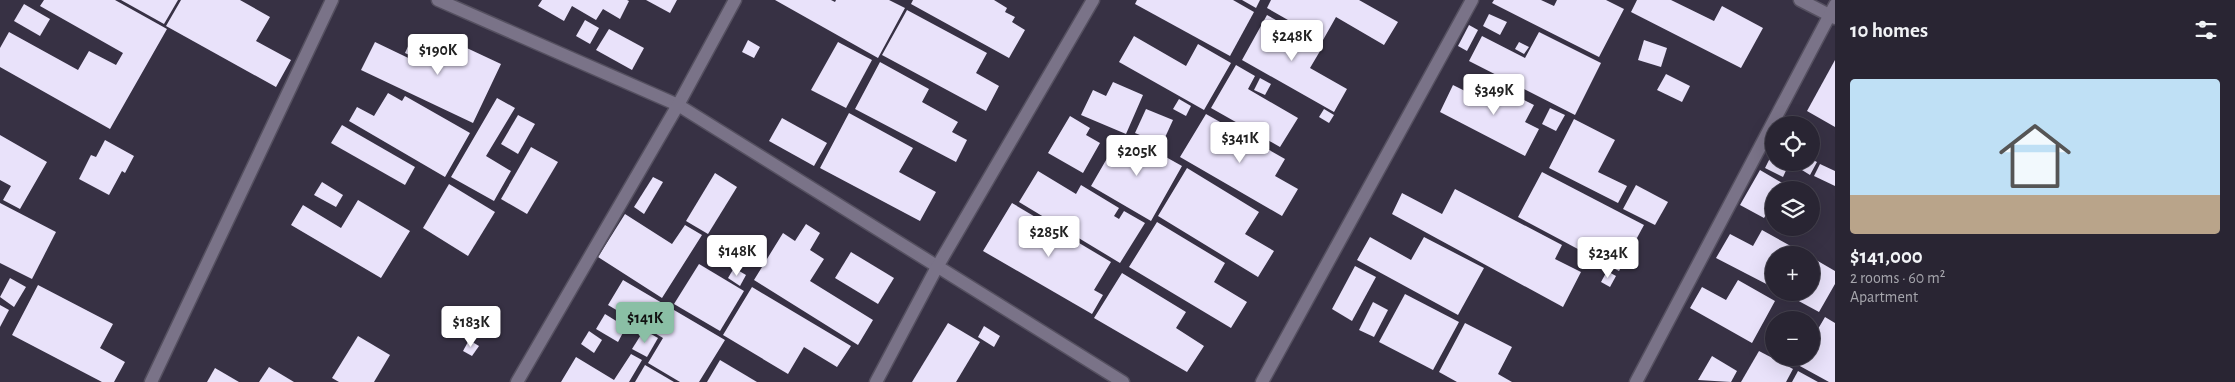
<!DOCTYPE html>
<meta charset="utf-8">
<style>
:root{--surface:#292533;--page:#35313f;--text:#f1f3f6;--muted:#a5a5ac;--line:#45424e;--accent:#8abfa5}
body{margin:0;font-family:"Alegreya Sans",sans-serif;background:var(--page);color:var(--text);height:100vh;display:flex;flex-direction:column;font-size:19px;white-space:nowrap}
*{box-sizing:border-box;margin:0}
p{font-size:16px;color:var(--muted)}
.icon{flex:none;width:28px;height:28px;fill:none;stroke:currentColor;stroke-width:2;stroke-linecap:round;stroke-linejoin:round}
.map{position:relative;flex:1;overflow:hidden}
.panel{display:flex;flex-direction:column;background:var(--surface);width:400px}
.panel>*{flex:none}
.controls{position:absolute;left:1765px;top:116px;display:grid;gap:10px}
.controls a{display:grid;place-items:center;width:55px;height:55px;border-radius:50%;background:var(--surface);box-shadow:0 5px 20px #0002,0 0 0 1px var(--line);font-size:25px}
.price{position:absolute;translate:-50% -42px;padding:0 11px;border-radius:5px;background:#fff;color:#222;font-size:16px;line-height:32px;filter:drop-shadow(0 1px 2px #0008)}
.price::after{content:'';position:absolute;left:50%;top:30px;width:15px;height:11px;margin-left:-8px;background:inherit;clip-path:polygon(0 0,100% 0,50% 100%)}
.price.selected{background:var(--accent);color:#111}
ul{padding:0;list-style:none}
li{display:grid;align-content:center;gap:10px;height:265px;padding:0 15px}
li+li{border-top:1px solid var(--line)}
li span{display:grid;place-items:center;height:155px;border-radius:5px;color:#555}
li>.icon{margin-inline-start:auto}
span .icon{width:90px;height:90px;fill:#fffc;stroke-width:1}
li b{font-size:21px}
h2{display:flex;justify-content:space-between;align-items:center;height:60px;padding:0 15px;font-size:21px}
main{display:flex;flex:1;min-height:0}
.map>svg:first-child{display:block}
.building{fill:#e9e2fa}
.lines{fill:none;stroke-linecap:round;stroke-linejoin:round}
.minor-casing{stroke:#555060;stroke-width:15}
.tertiary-casing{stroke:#555060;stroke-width:15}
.minor{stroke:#7a7388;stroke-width:12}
.tertiary{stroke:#7a7388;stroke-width:12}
</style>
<main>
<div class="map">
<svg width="1835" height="382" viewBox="0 0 1835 382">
<rect width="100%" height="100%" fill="#373144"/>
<!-- building -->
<g class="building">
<polygon points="44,0 115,0 167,29 110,129 0,67 0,48 9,32 78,70 89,51 116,65 123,53 40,6"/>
<polygon points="121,0 178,0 164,24"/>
<polygon points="181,0 240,0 270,17 256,41 291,60 276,87 166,26"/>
<polygon points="542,0 627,0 629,1 620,19 603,9 596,20 572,6 564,21 538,6"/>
<polygon points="646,0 677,0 670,13"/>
<polygon points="775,0 831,0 835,2 836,0 889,0 905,8 878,58"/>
<polygon points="913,0 994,0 1007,8 1005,12 1015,17 1012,22 1025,30 1009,58 911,4"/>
<polygon points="1137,0 1233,0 1254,12 1230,56 1135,4"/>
<polygon points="1242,0 1260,0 1256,8"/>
<polygon points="1271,0 1359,0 1398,22 1384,45 1336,17 1323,40 1267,8"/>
<polygon points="1494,0 1541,0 1554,6 1557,0 1606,0 1624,9 1599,57 1492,3"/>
<polygon points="1637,0 1671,0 1714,21 1722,6 1763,28 1741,68 1631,12"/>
<polygon points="24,4 50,19 40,36 14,21"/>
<polygon points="907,10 987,53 976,73 999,86 986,111 882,55"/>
<polygon points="1489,14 1507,22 1500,35 1483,26"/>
<polygon points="1267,15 1323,46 1310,68 1347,89 1334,112 1242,60"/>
<polygon points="585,20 599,28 590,44 576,36"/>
<polygon points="1469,25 1478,30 1467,51 1458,46"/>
<polygon points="609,29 644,48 632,70 596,50"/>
<polygon points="1539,32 1601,63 1575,115 1469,61 1482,36 1525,58"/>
<polygon points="439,35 501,64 473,123 361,70 375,42 425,66"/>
<polygon points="1134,36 1186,66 1198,44 1231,63 1204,110 1119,62"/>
<polygon points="748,40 760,47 754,58 742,52"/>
<polygon points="1644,40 1667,48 1661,67 1638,60"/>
<polygon points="410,42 421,47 416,58 405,53"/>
<polygon points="838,42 872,60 846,108 811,90"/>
<polygon points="1519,42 1529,47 1524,54 1515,49"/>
<polygon points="1835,60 1835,127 1807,111"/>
<polygon points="880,62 929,89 922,102 958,122 952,132 967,140 956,162 855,109"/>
<polygon points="1236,65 1255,76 1248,89 1298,118 1280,147 1211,108"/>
<polygon points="1666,74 1690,86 1682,102 1657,90"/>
<polygon points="1260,78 1271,84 1265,95 1254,90"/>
<polygon points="1486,81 1534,105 1525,122 1539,129 1525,156 1440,112 1453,85 1477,97"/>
<polygon points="1113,82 1143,95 1126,134 1081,115 1093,90 1106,96"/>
<polygon points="388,93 402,101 405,96 470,133 445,177 349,121 357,107 374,116"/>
<polygon points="497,98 515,108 486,156 511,171 494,201 451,177"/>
<polygon points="1179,99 1191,106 1186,116 1173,109"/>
<polygon points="1550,108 1565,115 1556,131 1542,124"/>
<polygon points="1146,109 1173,120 1162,144 1135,133"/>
<polygon points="1324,109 1334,115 1329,123 1319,117"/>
<polygon points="849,113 913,148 899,172 936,192 920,221 820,168"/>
<polygon points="1206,114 1285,159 1275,176 1298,189 1282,216 1180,157"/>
<polygon points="518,115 535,124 518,154 501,144"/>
<polygon points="1070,116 1090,128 1086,135 1100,143 1083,173 1048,153"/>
<polygon points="782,118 827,143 814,166 769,141"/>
<polygon points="1574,119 1615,140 1598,172 1627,186 1618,203 1549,168"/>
<polygon points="342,125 415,167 405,185 331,143"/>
<polygon points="0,135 47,162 20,209 3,200 11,186 0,180"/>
<polygon points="1120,136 1128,140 1130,137 1182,166 1151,221 1091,186"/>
<polygon points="105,140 134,156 125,173 122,171 109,195 79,179 91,155 96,157"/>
<polygon points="531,147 558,162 527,214 501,199"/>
<polygon points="1771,156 1774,157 1774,162 1789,164 1783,177 1765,168"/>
<polygon points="1811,159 1817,162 1810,175 1789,162 1811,162"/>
<polygon points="1820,164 1835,171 1835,186 1814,176"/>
<polygon points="1187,168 1259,212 1245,234 1274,251 1258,277 1158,216"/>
<polygon points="1760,170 1784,184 1780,190 1774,190 1774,201 1764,218 1740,205"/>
<polygon points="1038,171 1076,194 1081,185 1119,208 1114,216 1119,219 1124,211 1145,223 1120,263 1019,202"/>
<polygon points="1542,172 1644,225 1619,271 1518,217"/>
<polygon points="715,173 737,187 708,234 686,221"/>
<polygon points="653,177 663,182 644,214 634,207"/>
<polygon points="322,182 343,195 336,207 314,195"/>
<polygon points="449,184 495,212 468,256 423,228"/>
<polygon points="1636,185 1668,202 1655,225 1623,209"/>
<polygon points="1455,189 1562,245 1555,259 1581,272 1563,307 1392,214 1402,193 1442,214"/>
<polygon points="358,200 410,231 381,278 291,225 303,205 341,228"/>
<polygon points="0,203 56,232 32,279 0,263"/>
<polygon points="1012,203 1111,262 1094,290 1103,295 1092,314 983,251"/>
<polygon points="625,214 672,244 685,225 702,235 662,298 598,257"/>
<polygon points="1157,222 1225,263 1214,282 1247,302 1231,328 1129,267"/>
<polygon points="806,224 820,233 810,250 824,259 810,281 873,320 858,345 754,280 783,233 795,241"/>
<polygon points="1762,230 1807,255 1774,255 1774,288 1716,258 1730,234 1753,246"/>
<polygon points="1370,237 1411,260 1424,237 1484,268 1458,315 1357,260"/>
<polygon points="851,252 894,278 878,304 835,278"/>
<polygon points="1811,257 1835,271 1835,284 1819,312 1782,292 1811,292"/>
<polygon points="699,264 744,291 720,331 674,304"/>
<polygon points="1355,266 1376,277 1352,321 1332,309"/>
<polygon points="734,268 746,275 740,286 728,278"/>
<polygon points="1607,271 1616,276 1610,287 1601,282"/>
<polygon points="1122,273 1186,312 1176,328 1204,346 1187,372 1094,318"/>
<polygon points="10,278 26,287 14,307 0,297"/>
<polygon points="623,280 725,340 699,382 680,382 648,363 663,338 608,305"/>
<polygon points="1738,280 1775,301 1752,343 1690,308 1702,287 1726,300"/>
<polygon points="38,285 113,324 100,348 125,362 114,382 102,382 12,335"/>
<polygon points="752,287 851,346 837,367 804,347 788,374 723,335"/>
<polygon points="1405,294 1459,322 1433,370 1379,342"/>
<polygon points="1373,302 1388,310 1374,337 1359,330"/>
<polygon points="0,305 9,310 0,327"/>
<polygon points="605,314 626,327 618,342 596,329"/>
<polygon points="1825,317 1835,323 1835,382 1829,382 1798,365 1802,358 1811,358 1811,341"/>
<polygon points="948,323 980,342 956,382 912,382"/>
<polygon points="1465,323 1512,347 1498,374 1512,382 1457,382 1439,372"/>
<polygon points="984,326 1000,336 994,347 978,337"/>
<polygon points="644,330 658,338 647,357 632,349"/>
<polygon points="589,331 602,340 594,353 581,344"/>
<polygon points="358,336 390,355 374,382 339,382 332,378"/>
<polygon points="469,340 479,346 472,356 463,351"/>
<polygon points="1759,351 1793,369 1786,382 1741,382"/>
<polygon points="631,354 642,360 629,382 561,382 576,357 614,380"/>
<polygon points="1712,356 1737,371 1731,382 1698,380"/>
<polygon points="720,360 757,382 707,382"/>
<polygon points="645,365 674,382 635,382"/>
<polygon points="269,367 294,382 259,382"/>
<polygon points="215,368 239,382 207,382"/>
<polygon points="1798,371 1818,382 1792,382"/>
</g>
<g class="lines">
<defs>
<g id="minor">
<polyline points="438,0 678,105 1123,382"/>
<polyline points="1800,0 1835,18"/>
<polyline points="151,382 332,0"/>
<polyline points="517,382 678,105 735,0"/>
<polyline points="1262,382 1472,0"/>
<polyline points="1636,382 1835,5"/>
</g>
<polyline id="tertiary" points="876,382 937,267 1093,0"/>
</defs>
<!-- minor casing -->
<use href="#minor" class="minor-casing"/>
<!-- tertiary casing -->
<use href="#tertiary" class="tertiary-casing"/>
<!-- minor -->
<use href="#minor" class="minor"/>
<!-- tertiary -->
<use href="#tertiary" class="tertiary"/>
</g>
</svg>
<div class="controls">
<a><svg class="icon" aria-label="locate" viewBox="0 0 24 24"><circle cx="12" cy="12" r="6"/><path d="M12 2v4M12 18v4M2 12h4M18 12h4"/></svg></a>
<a><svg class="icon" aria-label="layers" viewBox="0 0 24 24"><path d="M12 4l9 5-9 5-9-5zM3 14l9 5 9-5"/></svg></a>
<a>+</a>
<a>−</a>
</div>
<b class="price" style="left:1292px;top:62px">$248K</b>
<b class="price" style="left:438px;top:76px">$190K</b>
<b class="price" style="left:1494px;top:116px">$349K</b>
<b class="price" style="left:1240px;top:164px">$341K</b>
<b class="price" style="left:1137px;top:177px">$205K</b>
<b class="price" style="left:1049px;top:258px">$285K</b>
<b class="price" style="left:737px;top:277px">$148K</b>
<b class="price" style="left:1608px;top:279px">$234K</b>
<b class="price selected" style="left:645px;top:344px">$141K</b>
<b class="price" style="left:471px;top:348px">$183K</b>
</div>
<section class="panel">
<h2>10 homes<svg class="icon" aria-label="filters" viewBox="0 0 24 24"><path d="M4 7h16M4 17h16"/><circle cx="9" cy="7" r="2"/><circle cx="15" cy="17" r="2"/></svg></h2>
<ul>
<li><span style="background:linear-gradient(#bfe0f5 75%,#b9a48a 0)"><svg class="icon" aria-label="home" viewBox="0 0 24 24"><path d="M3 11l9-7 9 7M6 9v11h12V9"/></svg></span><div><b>$141,000</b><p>2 rooms · 60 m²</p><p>Apartment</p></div></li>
</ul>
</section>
</main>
